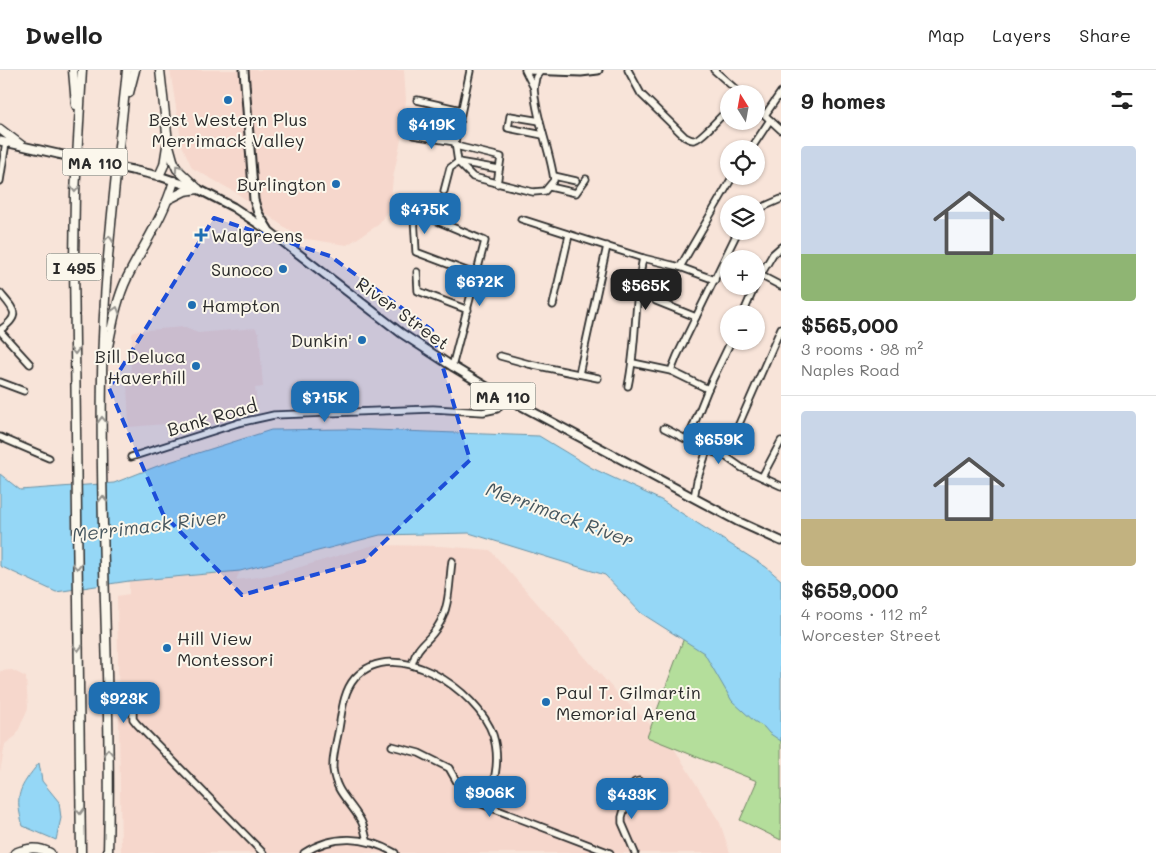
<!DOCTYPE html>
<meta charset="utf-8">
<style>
:root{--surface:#fff;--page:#f2f2f2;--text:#222;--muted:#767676;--line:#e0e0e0;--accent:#1f6fb2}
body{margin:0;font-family:Mali,sans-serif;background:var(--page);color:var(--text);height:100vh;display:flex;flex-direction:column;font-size:19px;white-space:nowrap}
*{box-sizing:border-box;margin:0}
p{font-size:16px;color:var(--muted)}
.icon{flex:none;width:28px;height:28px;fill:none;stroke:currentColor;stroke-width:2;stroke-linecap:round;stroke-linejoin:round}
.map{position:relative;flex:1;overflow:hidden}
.details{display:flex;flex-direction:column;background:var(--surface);width:375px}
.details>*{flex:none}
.needle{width:32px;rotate:349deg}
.tools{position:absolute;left:720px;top:15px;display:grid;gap:10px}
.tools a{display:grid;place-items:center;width:45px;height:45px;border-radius:50%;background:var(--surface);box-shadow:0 1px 4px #0004;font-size:25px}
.price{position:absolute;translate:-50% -42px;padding:0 11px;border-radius:10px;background:var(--accent);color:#fff;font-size:16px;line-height:32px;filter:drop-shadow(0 1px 2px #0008)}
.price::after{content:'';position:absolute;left:50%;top:30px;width:15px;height:11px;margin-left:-8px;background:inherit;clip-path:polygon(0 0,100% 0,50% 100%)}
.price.current{background:#222;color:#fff}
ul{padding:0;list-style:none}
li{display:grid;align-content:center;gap:10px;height:265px;padding:0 20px}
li+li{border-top:1px solid var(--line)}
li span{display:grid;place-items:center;height:155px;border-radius:5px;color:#555}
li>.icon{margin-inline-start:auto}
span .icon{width:90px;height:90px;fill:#fffc;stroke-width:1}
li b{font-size:21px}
h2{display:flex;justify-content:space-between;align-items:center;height:60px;padding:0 20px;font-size:21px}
header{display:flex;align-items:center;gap:30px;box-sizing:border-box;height:70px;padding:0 25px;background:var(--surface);border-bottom:1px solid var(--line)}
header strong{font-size:24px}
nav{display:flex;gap:28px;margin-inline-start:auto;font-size:18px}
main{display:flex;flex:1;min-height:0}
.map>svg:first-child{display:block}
.built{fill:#f6d7cc}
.green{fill:#b4de9b;stroke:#708463}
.water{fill:#95d7f6;stroke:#6b92a5}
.pier{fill:#f8e4d9}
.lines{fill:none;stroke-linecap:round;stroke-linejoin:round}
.minor-casing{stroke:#2b2b2b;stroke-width:9}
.major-casing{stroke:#2b2b2b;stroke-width:11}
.highway-casing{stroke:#2b2b2b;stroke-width:11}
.minor{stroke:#fbf7ec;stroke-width:5.5}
.major{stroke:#fbf7ec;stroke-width:7}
.highway{stroke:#fbf7ec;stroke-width:8}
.major-bridge-casing{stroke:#2b2b2b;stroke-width:11;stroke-linecap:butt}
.major-bridge{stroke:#fbf7ec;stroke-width:7}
.oneway{stroke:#93918c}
.marked{fill:#1d4ed8;fill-opacity:0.2;stroke:#1d4ed8;stroke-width:4;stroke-dasharray:10 6;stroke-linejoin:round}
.poi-dot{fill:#1f6fb2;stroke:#fbf7ec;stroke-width:2}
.labels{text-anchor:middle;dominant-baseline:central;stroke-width:4;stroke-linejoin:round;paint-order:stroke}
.shield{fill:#fbf7ec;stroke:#696865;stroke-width:1}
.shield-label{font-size:16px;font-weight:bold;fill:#2b2b2b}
.poi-label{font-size:18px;fill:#2b2b2b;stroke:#fbf7ec;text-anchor:end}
.street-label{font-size:18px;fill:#2b2b2b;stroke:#fbf7ec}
.water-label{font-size:19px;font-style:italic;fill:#46565e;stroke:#fbf7ec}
</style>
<header>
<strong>Dwello</strong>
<nav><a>Map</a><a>Layers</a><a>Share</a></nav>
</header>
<main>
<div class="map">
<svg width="781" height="783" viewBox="0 0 781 783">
<rect width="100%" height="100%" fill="#f8e4d9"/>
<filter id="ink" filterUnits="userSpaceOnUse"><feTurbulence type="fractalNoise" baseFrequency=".02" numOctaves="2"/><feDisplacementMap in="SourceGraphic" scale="10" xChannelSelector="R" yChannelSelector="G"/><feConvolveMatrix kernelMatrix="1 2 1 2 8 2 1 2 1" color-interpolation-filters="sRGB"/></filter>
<g filter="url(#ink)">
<!-- built -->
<g class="built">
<polygon points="170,0 404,0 406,30 401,69 393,108 390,137 378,155 347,175 300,168 235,122 192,98 182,75"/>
<polygon points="183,257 198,263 256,258 257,262 259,262 263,317 255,318 258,341 170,366 169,363 166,363 165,354 129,357 127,314 130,313 132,264 136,261"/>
<polygon points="374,475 441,476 490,480 615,621 672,675 720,753 730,783 121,783 117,526 129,524 129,511 240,501 236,510 277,504"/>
<polygon points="12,600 26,607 28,638 16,666 5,674 0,702 0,601"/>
</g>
<!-- green -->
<polygon class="green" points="685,565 708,580 781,660 781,770 740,750 757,711 647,667"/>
<!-- water -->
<g class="water">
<polygon points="346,359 539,366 592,398 661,430 766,497 781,510 781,671 769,663 764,657 754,651 732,631 704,583 641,543 605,505 469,463 380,465 240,501 129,511 56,522 0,496 0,404 20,420 114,413 160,395 271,360"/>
<path d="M39 693 42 711 59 732 61 748 56 770 23 756C14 725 19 718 39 693Z"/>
</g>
<!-- pier -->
<polygon class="pier" points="81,413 82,521 73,522 71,414"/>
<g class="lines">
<defs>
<g id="minor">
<polyline points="525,0 534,18 536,7 540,2"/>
<path d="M628 0 641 24 685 67C688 68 690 70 693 70 700 71 721 45 729 39"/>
<polyline points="714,0 741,24"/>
<path d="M470 1 455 72 458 92 473 107 533 122 545 121 554 110C550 79 536 50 534 18"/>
<polyline points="417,30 461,40"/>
<polyline points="756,37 781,60"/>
<polyline points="765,45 781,22"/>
<polyline points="540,51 510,46 508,58 543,65"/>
<polyline points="413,65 455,72"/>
<polyline points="456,76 501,87 497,114"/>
<polyline points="751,79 770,50"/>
<polyline points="554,106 576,111"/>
<polyline points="0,111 6,72"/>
<polyline points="550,117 576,123 586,109"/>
<polyline points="444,121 450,98 458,92 499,99"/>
<polyline points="756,140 781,129"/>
<polyline points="521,149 643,188 680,197 715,210"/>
<polyline points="680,197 733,106"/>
<polyline points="417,202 418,221 468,240"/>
<polyline points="758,204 781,216"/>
<polyline points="756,213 773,184 781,177"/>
<path d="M0 223C14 240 22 245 0 260"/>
<polyline points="656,231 696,247"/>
<polyline points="553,235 569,165"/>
<polyline points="743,244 755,216"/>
<polyline points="0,261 30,294"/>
<polyline points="500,286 529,294 598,308"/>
<polyline points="633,293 671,301 708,319"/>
<polyline points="452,297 485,171 416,142 414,146 416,182 477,205"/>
<polyline points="671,301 677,286 738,161"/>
<polyline points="579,304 607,176"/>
<polyline points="0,312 24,321"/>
<path d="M628 316C637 274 634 230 643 188"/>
<polyline points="664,358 707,380 725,386 742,398 781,416"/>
<polyline points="0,367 49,388"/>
<polyline points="688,369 708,319 731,271"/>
<polyline points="725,386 781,258"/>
<polyline points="131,387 238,353 274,345 433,339 483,342 497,339 506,327"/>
<polyline points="762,407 781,371"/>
<polyline points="694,428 697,411 707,380"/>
<path d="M412 594C418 573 428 573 438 556 450 538 449 512 452 491"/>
<polyline points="133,636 133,649 137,654 263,783"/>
<polyline points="392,676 419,683 449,698 466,728 610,783"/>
<path d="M367 770C365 763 364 755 360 749 349 730 336 723 333 699 332 686 337 671 339 658 342 641 343 622 355 608 395 564 478 621 493 665 501 690 494 711 488 736"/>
<path d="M304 783C333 764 366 766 395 783"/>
<polyline points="635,783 622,753 622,747 631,716 635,712 639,711"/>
</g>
<g id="major">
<polyline points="244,0 254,130 258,143 268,159"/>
<polyline points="527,0 581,2 598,0"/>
<polyline points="0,71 58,84"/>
<polyline points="132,100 159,106 198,119 233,137 269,161 401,263 447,293 490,319 737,451 781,471"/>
</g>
<g id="highway">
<polyline points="73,0 76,35"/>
<polyline points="160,0 168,72 173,90 177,99 198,119"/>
<polyline points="129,23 135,0"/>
<polyline points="0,59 21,75"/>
<polyline points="159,106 164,95 167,76"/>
<polyline points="169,129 185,121 198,119"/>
<path d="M106 286C112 259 115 233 127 208 144 174 163 148 174 111"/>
<path d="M15 783C27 778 38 776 50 783"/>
<polyline points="81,783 74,191 75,123 82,0"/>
<path d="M108 783C112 624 99 465 102 306 103 203 117 102 127 0"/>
</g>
</defs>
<!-- minor casing -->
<use href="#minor" class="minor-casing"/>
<!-- major casing -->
<use href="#major" class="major-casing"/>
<!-- highway casing -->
<use href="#highway" class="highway-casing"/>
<!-- minor -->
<use href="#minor" class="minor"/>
<!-- major -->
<use href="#major" class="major"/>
<!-- highway -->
<use href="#highway" class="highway"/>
<defs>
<polyline id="major-bridge" points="58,84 132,100"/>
</defs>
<!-- major-bridge casing -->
<use href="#major-bridge" class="major-bridge-casing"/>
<!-- major-bridge -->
<use href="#major-bridge" class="major-bridge"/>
</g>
<!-- one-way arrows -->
<defs><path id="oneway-chevron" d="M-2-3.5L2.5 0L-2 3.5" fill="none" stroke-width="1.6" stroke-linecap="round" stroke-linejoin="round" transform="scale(1.25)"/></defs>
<g class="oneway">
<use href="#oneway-chevron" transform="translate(178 98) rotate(-125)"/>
<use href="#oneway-chevron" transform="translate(75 119) rotate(92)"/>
<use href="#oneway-chevron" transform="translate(109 169) rotate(-84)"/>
<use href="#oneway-chevron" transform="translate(116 240) rotate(-73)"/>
<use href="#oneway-chevron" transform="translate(75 281) rotate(89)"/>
<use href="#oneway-chevron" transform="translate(102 350) rotate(-91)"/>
<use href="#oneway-chevron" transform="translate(103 429) rotate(-91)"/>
<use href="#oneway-chevron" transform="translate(77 496) rotate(89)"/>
<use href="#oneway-chevron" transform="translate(78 578) rotate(89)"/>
<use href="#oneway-chevron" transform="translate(108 682) rotate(-91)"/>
<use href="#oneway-chevron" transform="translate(80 741) rotate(89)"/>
</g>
</g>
<!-- marked area -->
<path class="marked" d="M214 148 330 186 432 260 470 390 364 491 242 525 163 444 109 318Z"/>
<!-- markers -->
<g class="poi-dot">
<circle cx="228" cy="30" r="5"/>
<circle cx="336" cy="114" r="5"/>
<path d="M198.5 157.5h5v5h5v5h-5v5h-5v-5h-5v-5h5z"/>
<circle cx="283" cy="199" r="5"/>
<circle cx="192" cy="235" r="5"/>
<circle cx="362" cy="270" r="5"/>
<circle cx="196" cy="296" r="5"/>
<circle cx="167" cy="578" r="5"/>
<circle cx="546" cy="632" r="5"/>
</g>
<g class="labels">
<!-- shield labels -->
<g class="shield">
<rect x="62.5" y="78.5" width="65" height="27" rx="4"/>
<rect x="46.5" y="183.5" width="55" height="27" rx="4"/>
<rect x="470.5" y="312.5" width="65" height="27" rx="4"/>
</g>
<g class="shield-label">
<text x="95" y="92">MA 110</text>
<text x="74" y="197">I 495</text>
<text x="503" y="326">MA 110</text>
</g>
<!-- poi labels -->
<g class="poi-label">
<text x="228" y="49" text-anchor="middle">Best Western Plus<tspan x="228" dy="21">Merrimack Valley</tspan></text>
<text x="326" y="114">Burlington</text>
<text x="211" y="165" text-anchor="start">Walgreens</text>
<text x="273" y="199">Sunoco</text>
<text x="202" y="235" text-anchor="start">Hampton</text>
<text x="352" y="270">Dunkin'</text>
<text x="186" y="286">Bill Deluca<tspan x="186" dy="21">Haverhill</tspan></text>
<text x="177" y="568" text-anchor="start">Hill View<tspan x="177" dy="21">Montessori</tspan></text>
<text x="556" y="622" text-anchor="start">Paul T. Gilmartin<tspan x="556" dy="21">Memorial Arena</tspan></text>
</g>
<!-- street labels -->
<g class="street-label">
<text transform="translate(403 243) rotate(36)">River Street</text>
<text transform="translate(212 347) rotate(-16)">Bank Road</text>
</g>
<!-- water labels -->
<g class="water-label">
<text transform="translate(560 444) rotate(20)">Merrimack River</text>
<text transform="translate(149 455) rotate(-7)">Merrimack River</text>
</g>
</g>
</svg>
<div class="tools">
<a><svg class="needle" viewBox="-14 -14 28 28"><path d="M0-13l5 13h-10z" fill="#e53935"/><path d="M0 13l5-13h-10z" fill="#767676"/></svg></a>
<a><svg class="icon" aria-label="locate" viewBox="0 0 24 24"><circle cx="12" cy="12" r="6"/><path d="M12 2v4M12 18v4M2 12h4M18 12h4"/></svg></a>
<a><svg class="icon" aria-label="layers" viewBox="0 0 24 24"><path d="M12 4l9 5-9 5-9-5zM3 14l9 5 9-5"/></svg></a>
<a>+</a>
<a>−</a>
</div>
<b class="price" style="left:432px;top:80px">$419K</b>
<b class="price" style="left:425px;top:165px">$475K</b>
<b class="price" style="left:480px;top:237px">$672K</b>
<b class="price current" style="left:646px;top:241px">$565K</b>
<b class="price" style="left:325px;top:353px">$715K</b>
<b class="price" style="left:719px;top:395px">$659K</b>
<b class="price" style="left:124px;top:654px">$923K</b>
<b class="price" style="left:490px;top:748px">$906K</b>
<b class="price" style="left:632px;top:750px">$433K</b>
</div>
<section class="details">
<h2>9 homes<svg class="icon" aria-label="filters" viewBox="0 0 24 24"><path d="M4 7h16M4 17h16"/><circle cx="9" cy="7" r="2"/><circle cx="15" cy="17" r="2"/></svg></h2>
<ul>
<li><span style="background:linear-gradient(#c9d6e8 70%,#8fb573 0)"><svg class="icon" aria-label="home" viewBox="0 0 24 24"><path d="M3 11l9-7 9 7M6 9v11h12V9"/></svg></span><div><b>$565,000</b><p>3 rooms · 98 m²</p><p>Naples Road</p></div></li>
<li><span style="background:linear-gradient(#c9d6e8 70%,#c2b280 0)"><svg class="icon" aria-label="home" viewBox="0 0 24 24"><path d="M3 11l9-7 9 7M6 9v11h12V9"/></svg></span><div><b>$659,000</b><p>4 rooms · 112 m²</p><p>Worcester Street</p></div></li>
</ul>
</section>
</main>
